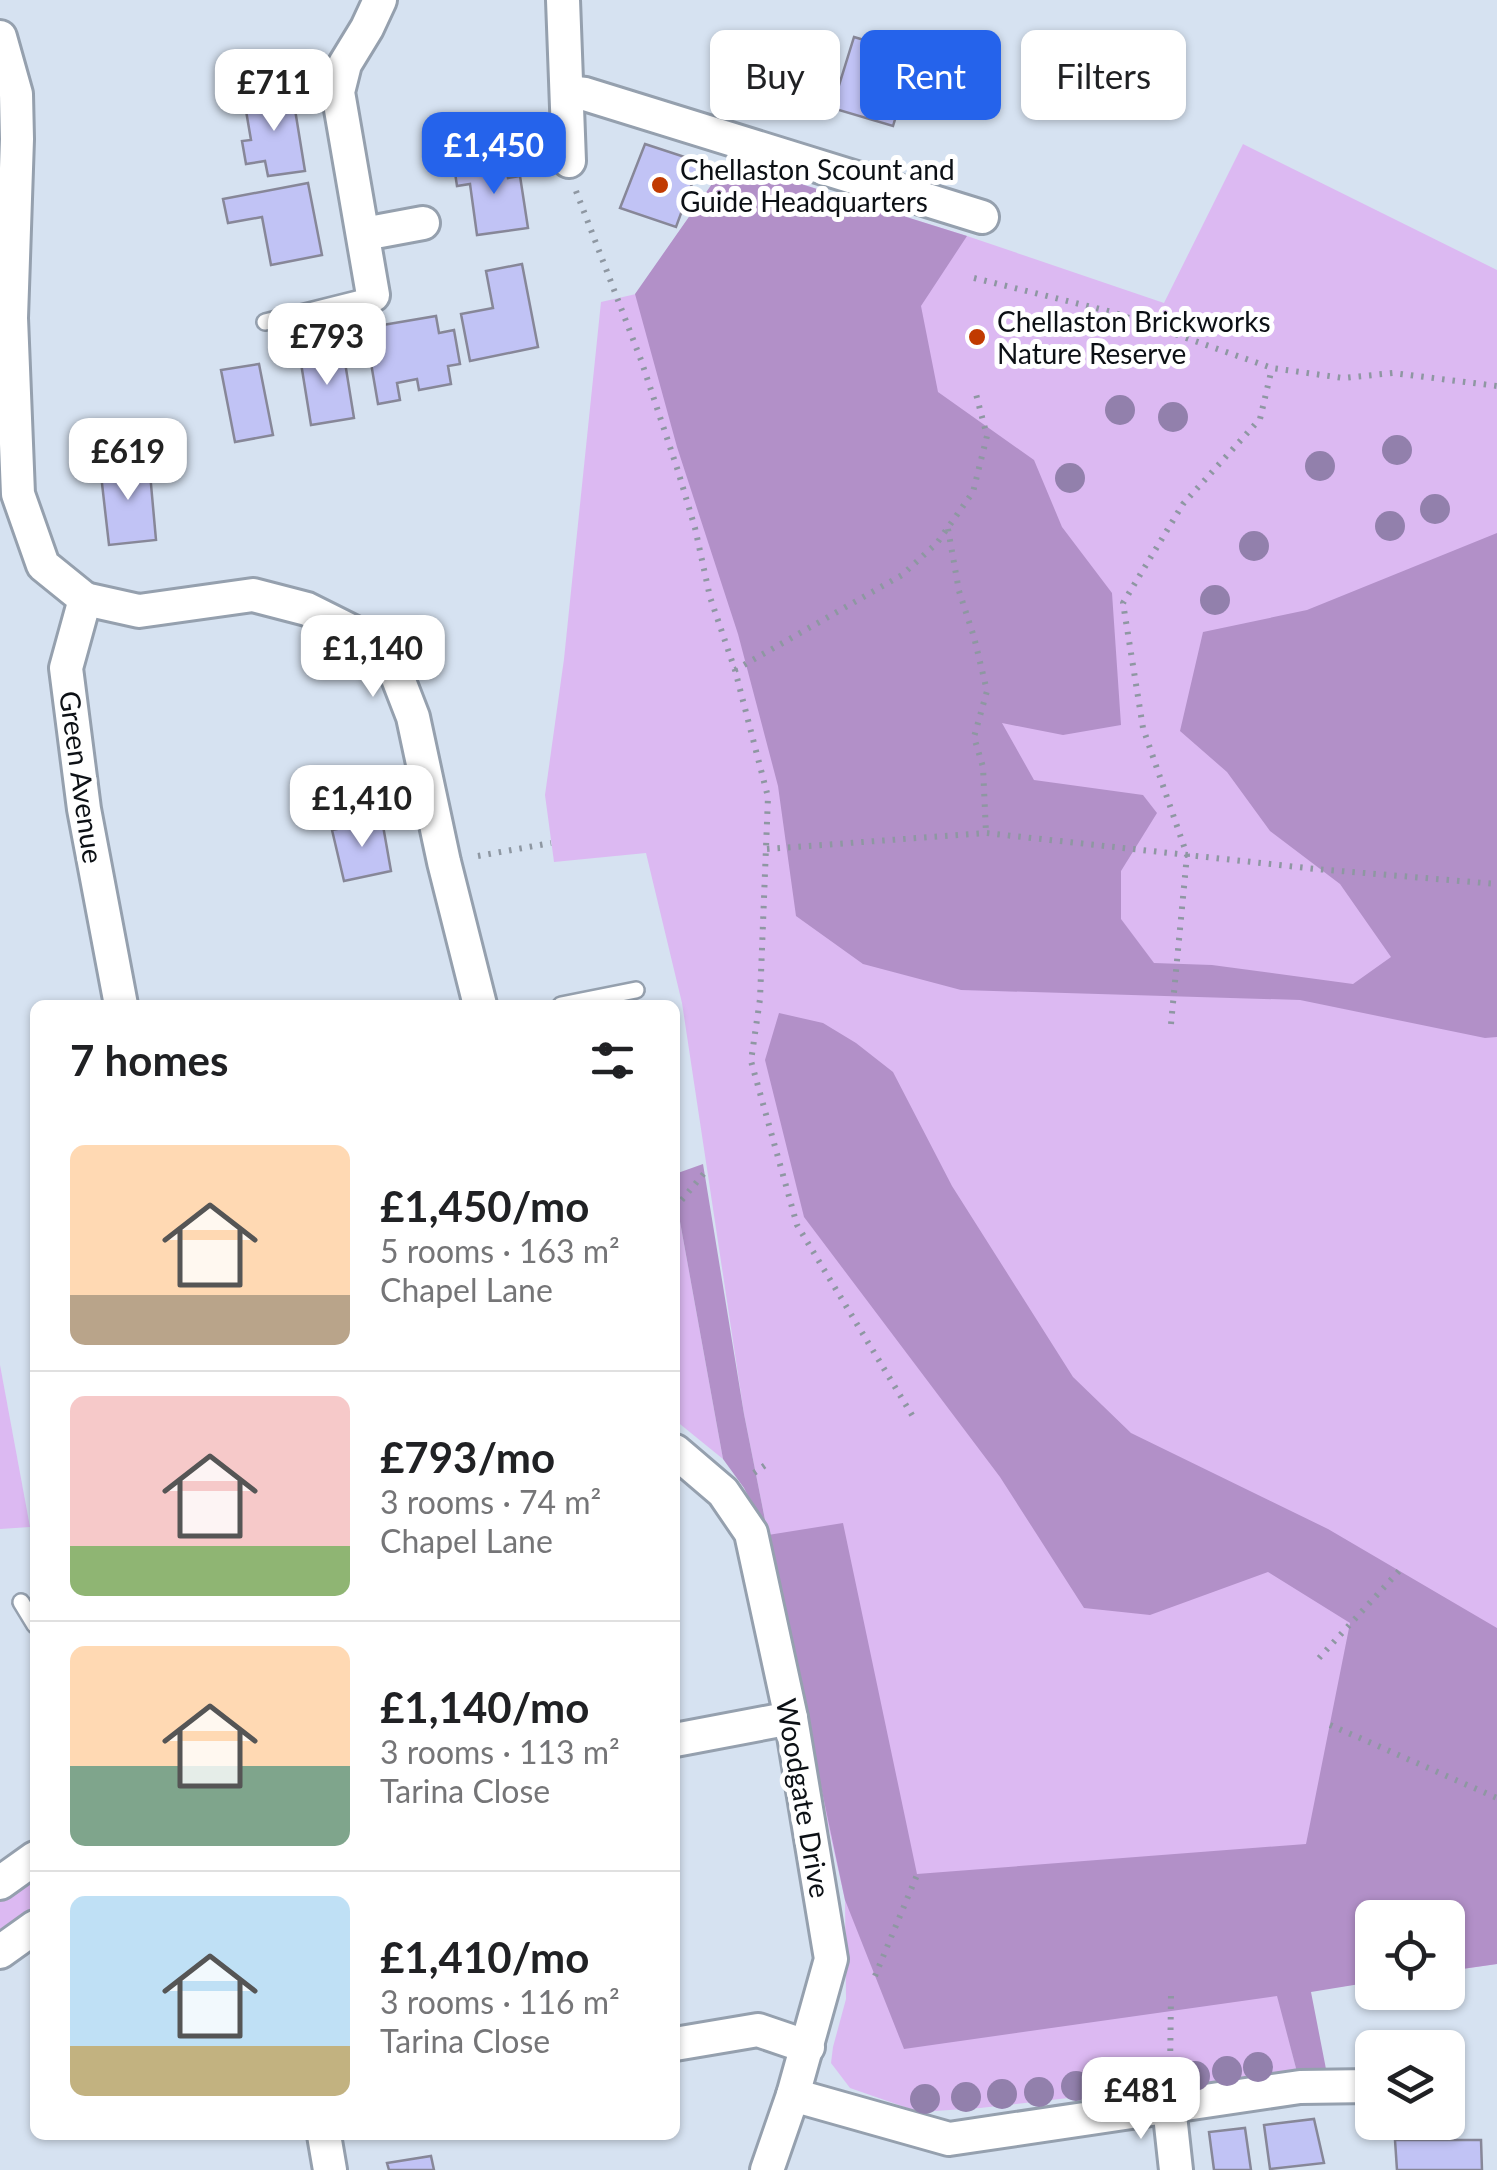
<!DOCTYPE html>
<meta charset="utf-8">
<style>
:root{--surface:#fff;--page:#f6f6f6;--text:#202124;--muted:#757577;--line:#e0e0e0;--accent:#2563eb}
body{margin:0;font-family:Lato,sans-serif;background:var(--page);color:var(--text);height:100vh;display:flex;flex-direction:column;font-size:38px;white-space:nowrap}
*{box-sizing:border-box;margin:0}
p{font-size:32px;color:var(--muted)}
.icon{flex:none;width:55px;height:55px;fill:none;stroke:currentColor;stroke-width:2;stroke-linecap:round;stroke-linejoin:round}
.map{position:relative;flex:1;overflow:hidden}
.drawer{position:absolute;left:30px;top:1000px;width:650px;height:1140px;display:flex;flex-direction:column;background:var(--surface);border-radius:15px;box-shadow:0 2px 8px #0004}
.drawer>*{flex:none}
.hud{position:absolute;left:710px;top:30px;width:635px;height:90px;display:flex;gap:20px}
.fabs{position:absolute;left:1355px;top:1900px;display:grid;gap:20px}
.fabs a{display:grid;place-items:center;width:110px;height:110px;border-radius:15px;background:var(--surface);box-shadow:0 2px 8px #0004;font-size:50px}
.price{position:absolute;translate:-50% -85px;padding:0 22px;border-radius:20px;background:#fff;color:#222;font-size:32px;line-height:65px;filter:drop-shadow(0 2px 5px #0008)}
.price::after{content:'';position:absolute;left:50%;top:60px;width:30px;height:22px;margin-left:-15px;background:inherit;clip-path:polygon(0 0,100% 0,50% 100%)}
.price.active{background:var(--accent);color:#fff}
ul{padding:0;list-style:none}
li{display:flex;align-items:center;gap:30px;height:250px;padding:0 40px}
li+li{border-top:2px solid var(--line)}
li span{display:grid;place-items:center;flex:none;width:280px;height:200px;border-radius:15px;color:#555}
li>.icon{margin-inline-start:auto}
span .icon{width:120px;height:120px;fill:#fffc;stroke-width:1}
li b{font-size:42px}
h2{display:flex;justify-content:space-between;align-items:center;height:120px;padding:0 40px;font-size:42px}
.pill{padding:0 35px;border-radius:15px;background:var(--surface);box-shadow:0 2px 8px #0004;font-size:35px;line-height:90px}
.pill.active{background:var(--accent);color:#fff}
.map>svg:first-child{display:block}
.green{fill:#dcb9f2}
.forest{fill:#b290c8}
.building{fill:#c1c3f5;stroke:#878798;stroke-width:2.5}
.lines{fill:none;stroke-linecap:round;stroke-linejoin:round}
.service-casing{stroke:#95a0ae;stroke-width:20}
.minor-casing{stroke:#95a0ae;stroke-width:38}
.path{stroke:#8e97a2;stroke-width:6;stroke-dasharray:2.5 8;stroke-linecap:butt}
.service{stroke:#fff;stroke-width:15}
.minor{stroke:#fff;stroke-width:32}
.tree{fill:#9280ac}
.poi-dot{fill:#c13a01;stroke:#fff;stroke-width:4}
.labels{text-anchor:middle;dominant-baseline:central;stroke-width:10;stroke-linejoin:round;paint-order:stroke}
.poi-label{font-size:28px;fill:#0c1015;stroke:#fff;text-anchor:start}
.street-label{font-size:28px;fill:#0c1015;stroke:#fff}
</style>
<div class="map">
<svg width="1497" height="2170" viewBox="0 0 1497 2170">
<rect width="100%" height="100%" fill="#d6e2f1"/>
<!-- green -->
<g class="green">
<polygon points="1243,144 1497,270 1497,1964 1448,1971 1448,1918 1372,1918 1372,1982 1278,1996 1297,2072 980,2108 919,2112 850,2088 831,2063 833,2047 846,1999 845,1900 807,1731 744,1414 682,1003 646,853 554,862 545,795 564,659 601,302 636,294 728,161 967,236 1164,303"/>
<polygon points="675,1194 723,1459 675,1420"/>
<polygon points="0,1365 30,1527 0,1529"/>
<polygon points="35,1858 35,1927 0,1952 0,1883"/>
</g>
<!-- forest -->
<g class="forest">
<polygon points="728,161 967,236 921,306 938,392 1034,460 1062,527 1112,593 1121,725 1063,735 1002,723 1034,780 1143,795 1157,813 1121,871 1121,919 1154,963 1212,965 1353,984 1391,957 1340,884 1270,831 1227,772 1180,731 1203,632 1307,610 1497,533 1497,1037 1485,1038 1300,1000 961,990 863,964 796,916 778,786 738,634 677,447 635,294"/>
<polygon points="779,1013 823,1023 856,1043 893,1072 952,1186 1073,1377 1131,1433 1328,1529 1497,1628 1497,1964 1448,1971 1448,1918 1372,1918 1372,1982 1311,1992 1326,2069 1297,2072 1277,1996 904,2049 845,1900 768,1536 744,1488 723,1459 675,1194 675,1174 703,1164 744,1414 768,1535 843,1523 917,1874 1306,1844 1350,1623 1268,1572 1150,1615 1084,1608 1000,1477 804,1217 765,1060"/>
</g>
<!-- building -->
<g class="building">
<polygon points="854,37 915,55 893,126 832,108"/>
<polygon points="292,91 305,171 268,176 265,161 246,164 242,141 251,140 244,99"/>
<polygon points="645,144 700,162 676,227 620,208"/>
<polygon points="505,159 508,178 520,176 528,228 477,235 470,184 457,186 454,166"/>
<polygon points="308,183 322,255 271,265 262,217 228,223 223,199"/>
<polygon points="522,264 538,347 470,361 461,314 493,308 486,271"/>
<polygon points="436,316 439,333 454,330 460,364 448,366 451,384 419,390 417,379 397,383 400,400 378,404 365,328"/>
<polygon points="343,350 354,418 311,425 300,357"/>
<polygon points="259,364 273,435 235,442 221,370"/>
<polygon points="149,462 156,540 109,545 100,466"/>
<polygon points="382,820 391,871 344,881 332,830"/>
<polygon points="1314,2119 1324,2163 1270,2169 1264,2125"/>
<polygon points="1245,2128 1251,2170 1214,2170 1209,2132"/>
<polygon points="1395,2140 1481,2140 1482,2170 1397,2170"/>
<polygon points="431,2156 434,2170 389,2170 387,2163"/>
</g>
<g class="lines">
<defs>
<g id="service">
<polyline points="265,322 373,295"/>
<polyline points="561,1005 636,990"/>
<polyline points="21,1602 35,1625"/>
</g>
<g id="minor">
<polyline points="563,0 569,161"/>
<polyline points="0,37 16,94 17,139 11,318 18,494 43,565 85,599 66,668 84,809 121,1005"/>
<polyline points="567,92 585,94 982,217"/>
<polyline points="364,234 423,223"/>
<polyline points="373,295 338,92 345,64 367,28 380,0"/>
<polyline points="85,599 139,611 253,595 307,609 355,633 394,668 413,717 444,862 480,1005"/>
<polyline points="675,1451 723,1492 751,1533 791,1718 831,1959 793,2095 767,2170"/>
<polyline points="675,1740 791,1718"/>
<polyline points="0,1883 35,1858"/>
<polyline points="0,1952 35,1927"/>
<polyline points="675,2044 758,2030 808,2047"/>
<polyline points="793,2095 949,2139 1300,2087 1372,2086"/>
<polyline points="1169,2106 1176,2170"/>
<polyline points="324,2135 330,2170"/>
</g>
</defs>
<!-- service casing -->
<use href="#service" class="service-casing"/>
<!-- minor casing -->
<use href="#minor" class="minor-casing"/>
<!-- path -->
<g class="path">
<polyline points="576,191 641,360 678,471 695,528 710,597 735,670 768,797 760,999 751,1061 797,1225 915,1420"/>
<polyline points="974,278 1112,312 1272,368 1343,378 1393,373 1497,386"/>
<polyline points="948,529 959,591 974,637 987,691 974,737 983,767 986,833"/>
<polyline points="735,670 902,575 937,543 973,492 987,436 976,394"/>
<polyline points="767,849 986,833 1316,869 1497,884"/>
<polyline points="478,856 551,843"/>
<polyline points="1171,1024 1187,855 1143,728 1123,603 1183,504 1260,419 1272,368"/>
<polyline points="675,1208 706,1171"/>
<polyline points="754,1473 771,1461"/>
<polyline points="1319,1658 1399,1571"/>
<polyline points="1330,1725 1497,1798"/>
<polyline points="875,1976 917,1875"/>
<polyline points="1170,2072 1171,1994"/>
</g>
<!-- service -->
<use href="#service" class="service"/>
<!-- minor -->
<use href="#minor" class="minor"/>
</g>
<!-- trees -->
<g class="tree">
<circle cx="1120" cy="410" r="15"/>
<circle cx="1173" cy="417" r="15"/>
<circle cx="1397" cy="450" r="15"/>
<circle cx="1320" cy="466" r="15"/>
<circle cx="1070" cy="478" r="15"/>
<circle cx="1435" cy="509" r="15"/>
<circle cx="1390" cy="526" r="15"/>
<circle cx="1254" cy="546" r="15"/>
<circle cx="1215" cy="600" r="15"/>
<circle cx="1258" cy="2067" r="15"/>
<circle cx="1227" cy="2071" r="15"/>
<circle cx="1195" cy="2076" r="15"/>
<circle cx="1107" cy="2083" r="15"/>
<circle cx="1076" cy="2086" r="15"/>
<circle cx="1039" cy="2092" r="15"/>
<circle cx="1002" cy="2094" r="15"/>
<circle cx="966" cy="2097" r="15"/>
<circle cx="925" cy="2099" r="15"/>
</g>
<!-- markers -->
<g class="poi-dot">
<circle cx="660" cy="185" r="10"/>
<circle cx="977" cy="337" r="10"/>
</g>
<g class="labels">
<!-- poi labels -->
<g class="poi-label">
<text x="680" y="169">Chellaston Scount and<tspan x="680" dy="32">Guide Headquarters</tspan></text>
<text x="997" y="321">Chellaston Brickworks<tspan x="997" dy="32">Nature Reserve</tspan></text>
</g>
<!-- street labels -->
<g class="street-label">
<text transform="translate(82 777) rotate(82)">Green Avenue</text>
<text transform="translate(804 1798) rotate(80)">Woodgate Drive</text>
</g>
</g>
</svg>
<div class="fabs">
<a><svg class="icon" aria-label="locate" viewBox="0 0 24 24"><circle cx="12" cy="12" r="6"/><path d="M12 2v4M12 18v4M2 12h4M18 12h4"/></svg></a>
<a><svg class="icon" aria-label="layers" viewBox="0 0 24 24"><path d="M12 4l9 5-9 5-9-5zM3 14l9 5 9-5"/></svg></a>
</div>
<b class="price" style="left:274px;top:134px">£711</b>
<b class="price active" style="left:494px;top:197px">£1,450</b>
<b class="price" style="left:327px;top:388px">£793</b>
<b class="price" style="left:128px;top:503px">£619</b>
<b class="price" style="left:373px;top:700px">£1,140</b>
<b class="price" style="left:362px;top:850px">£1,410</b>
<b class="price" style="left:1141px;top:2142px">£481</b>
<div class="hud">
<a class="pill">Buy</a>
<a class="pill active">Rent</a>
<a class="pill">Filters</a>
</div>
<section class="drawer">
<h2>7 homes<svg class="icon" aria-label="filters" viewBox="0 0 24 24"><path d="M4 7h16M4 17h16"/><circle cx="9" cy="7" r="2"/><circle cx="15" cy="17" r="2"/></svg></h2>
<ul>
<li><span style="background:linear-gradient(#ffd9b3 75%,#b9a48a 0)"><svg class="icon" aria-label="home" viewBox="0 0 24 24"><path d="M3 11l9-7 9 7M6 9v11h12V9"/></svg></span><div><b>£1,450/mo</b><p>5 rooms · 163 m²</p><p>Chapel Lane</p></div></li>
<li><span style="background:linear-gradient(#f6c9c9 75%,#8fb573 0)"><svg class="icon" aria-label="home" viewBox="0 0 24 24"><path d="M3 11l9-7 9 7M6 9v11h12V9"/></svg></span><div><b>£793/mo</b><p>3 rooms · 74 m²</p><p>Chapel Lane</p></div></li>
<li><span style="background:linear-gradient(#ffd9b3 60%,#7fa58c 0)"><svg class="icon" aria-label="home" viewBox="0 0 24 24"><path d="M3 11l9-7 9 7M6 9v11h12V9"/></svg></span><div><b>£1,140/mo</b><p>3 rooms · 113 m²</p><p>Tarina Close</p></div></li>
<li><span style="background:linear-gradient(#bfe0f5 75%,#c2b280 0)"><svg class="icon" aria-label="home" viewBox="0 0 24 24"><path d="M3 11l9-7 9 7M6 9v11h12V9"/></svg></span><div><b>£1,410/mo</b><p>3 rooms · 116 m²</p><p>Tarina Close</p></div></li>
</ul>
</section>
</div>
